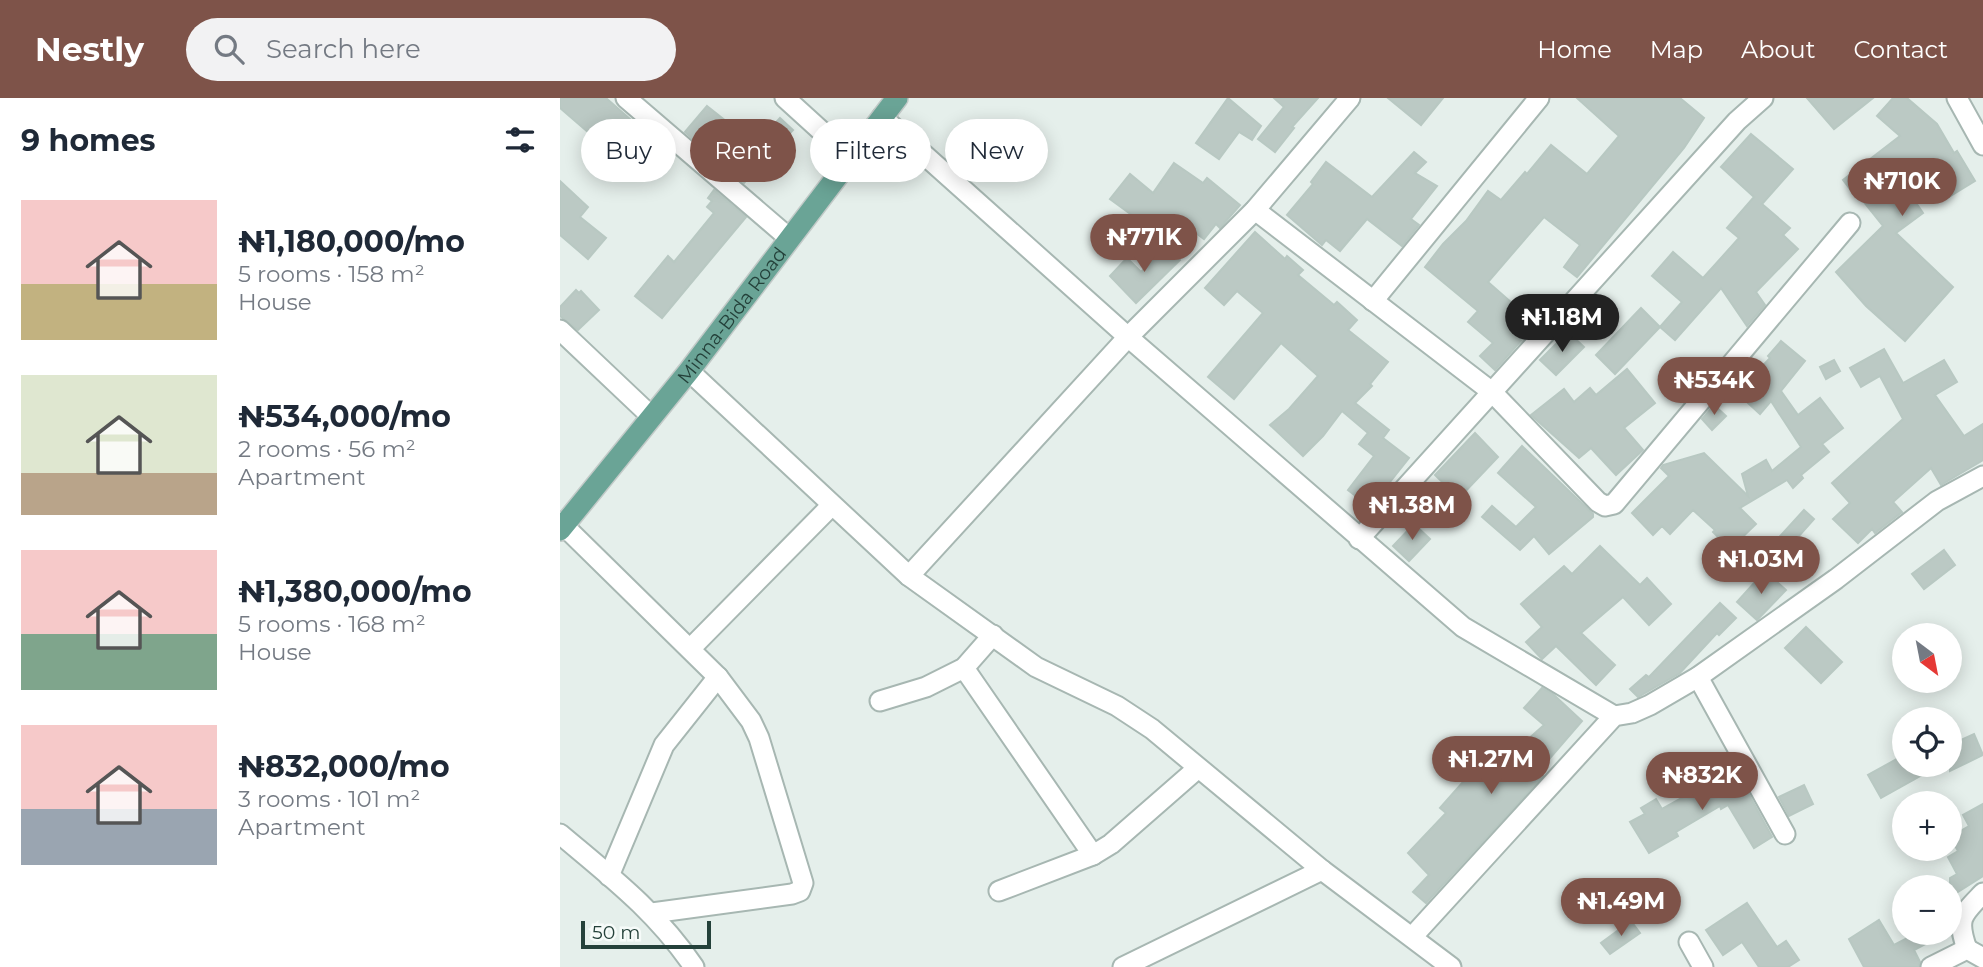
<!DOCTYPE html>
<meta charset="utf-8">
<style>
:root{--surface:#fff;--page:#f2f2f3;--text:#1f2937;--muted:#747a83;--accent:#7e5349}
body{margin:0;font-family:Montserrat,sans-serif;background:var(--page);color:var(--text);height:100vh;display:flex;flex-direction:column;font-size:26px;white-space:nowrap}
*{box-sizing:border-box;margin:0}
p{font-size:23px;color:var(--muted)}
.icon{flex:none;width:38px;height:38px;fill:none;stroke:currentColor;stroke-width:2;stroke-linecap:round;stroke-linejoin:round}
.map{position:relative;flex:1;overflow:hidden}
.drawer{display:flex;flex-direction:column;background:var(--surface);width:560px}
.drawer>*{flex:none}
.hud{position:absolute;left:21px;top:21px;width:665px;height:63px;display:flex;gap:14px}
.needle{width:46px;rotate:148deg}
.fabs{position:absolute;left:1332px;top:525px;display:grid;gap:14px}
.fabs a{display:grid;place-items:center;width:70px;height:70px;border-radius:50%;background:var(--surface);box-shadow:0 4px 18px #0003;font-size:35px}
.scale{position:absolute;left:21px;bottom:18px;width:130px;box-sizing:border-box;padding-left:7px;border:4px solid #24413a;border-top:0;font-size:19px;line-height:24px;white-space:nowrap;color:#24413a;-webkit-text-stroke:5px #f6fbf9;paint-order:stroke}
.price{position:absolute;translate:-50% -60px;padding:0 16px;border-radius:24px;background:var(--accent);color:#fff;font-size:23px;line-height:46px;filter:drop-shadow(0 2px 4px #0008)}
.price::after{content:'';position:absolute;left:50%;top:42px;width:21px;height:16px;margin-left:-10px;background:inherit;clip-path:polygon(0 0,100% 0,50% 100%)}
.price.on{background:#222;color:#fff}
ul{padding:0;list-style:none}
li{display:flex;align-items:center;gap:21px;height:175px;padding:0 21px}
li span{display:grid;place-items:center;flex:none;width:196px;height:140px;border-radius:0px;color:#555}
li>.icon{margin-inline-start:auto}
span .icon{width:84px;height:84px;fill:#fffc;stroke-width:1}
li b{font-size:30px}
h2{display:flex;justify-content:space-between;align-items:center;height:84px;padding:0 21px;font-size:30px}
.chip{padding:0 24px;border-radius:32px;background:var(--surface);box-shadow:0 4px 18px #0003;font-size:24px;line-height:63px}
.chip.on{background:var(--accent);color:#fff}
header{display:flex;align-items:center;gap:42px;box-sizing:border-box;height:98px;padding:0 35px;background:var(--accent);color:#fff}
header strong{font-size:33px}
nav{display:flex;gap:38px;margin-inline-start:auto;font-size:24px}
.search{width:490px;height:63px;background:var(--page);display:flex;align-items:center;gap:18px;box-sizing:border-box;padding:0 24px;border-radius:38px;color:var(--muted);font-size:26px}
main{display:flex;flex:1;min-height:0}
.map>svg:first-child{display:block}
.building{fill:#bbc9c4;stroke:#b8c8c2;stroke-width:2}
.lines{fill:none;stroke-linecap:round;stroke-linejoin:round}
.street-casing{stroke:#a7b7b2;stroke-width:23}
.primary-casing{stroke:#c2cac8;stroke-width:24}
.street{stroke:#fff;stroke-width:19}
.primary{stroke:#6aa496;stroke-width:21}
.labels{text-anchor:middle;dominant-baseline:central;stroke-width:7;stroke-linejoin:round;paint-order:stroke}
.street-label{font-size:19px;fill:#24413a;stroke:#f6fbf9}
</style>
<header>
<strong>Nestly</strong>
<div class="search"><svg class="icon" aria-label="search" viewBox="0 0 24 24"><circle cx="10" cy="10" r="6"/><path d="M15 15l6 6"/></svg>Search here</div>
<nav><a>Home</a><a>Map</a><a>About</a><a>Contact</a></nav>
</header>
<main>
<section class="drawer">
<h2>9 homes<svg class="icon" aria-label="filters" viewBox="0 0 24 24"><path d="M4 7h16M4 17h16"/><circle cx="9" cy="7" r="2"/><circle cx="15" cy="17" r="2"/></svg></h2>
<ul>
<li><span style="background:linear-gradient(#f6c9c9 60%,#c2b280 0)"><svg class="icon" aria-label="home" viewBox="0 0 24 24"><path d="M3 11l9-7 9 7M6 9v11h12V9"/></svg></span><div><b>₦1,180,000/mo</b><p>5 rooms · 158 m²</p><p>House</p></div></li>
<li><span style="background:linear-gradient(#dfe7d0 70%,#b9a48a 0)"><svg class="icon" aria-label="home" viewBox="0 0 24 24"><path d="M3 11l9-7 9 7M6 9v11h12V9"/></svg></span><div><b>₦534,000/mo</b><p>2 rooms · 56 m²</p><p>Apartment</p></div></li>
<li><span style="background:linear-gradient(#f6c9c9 60%,#7fa58c 0)"><svg class="icon" aria-label="home" viewBox="0 0 24 24"><path d="M3 11l9-7 9 7M6 9v11h12V9"/></svg></span><div><b>₦1,380,000/mo</b><p>5 rooms · 168 m²</p><p>House</p></div></li>
<li><span style="background:linear-gradient(#f6c9c9 60%,#9aa5b1 0)"><svg class="icon" aria-label="home" viewBox="0 0 24 24"><path d="M3 11l9-7 9 7M6 9v11h12V9"/></svg></span><div><b>₦832,000/mo</b><p>3 rooms · 101 m²</p><p>Apartment</p></div></li>
</ul>
</section>
<div class="map">
<svg width="1423" height="869" viewBox="0 0 1423 869">
<rect width="100%" height="100%" fill="#e5efeb"/>
<!-- building -->
<g class="building">
<polygon points="0,0 46,0 86,35 75,48 77,50 53,69 26,38 29,35 0,10"/>
<polygon points="668,0 701,28 692,42 679,34 659,61 636,45"/>
<polygon points="714,0 758,0 732,29 734,30 715,54 698,41 724,9"/>
<polygon points="828,0 883,0 861,27"/>
<polygon points="1017,0 1120,0 1144,20 1124,50 1017,179 1004,169 1020,147 984,119 928,184 976,226 935,272 920,258 933,245 908,224 918,213 865,169 883,146 906,123 928,93 941,102 965,74 967,76 991,47 1027,76 1059,38"/>
<polygon points="1247,0 1313,0 1274,31"/>
<polygon points="1333,0 1347,0 1377,26 1394,55 1397,53 1415,83 1387,100 1376,81 1352,99 1363,115 1336,135 1393,189 1345,243 1306,208 1276,174 1323,128 1295,93 1293,95 1283,82 1340,38 1317,18"/>
<polygon points="147,8 167,24 154,39 161,45 151,57 125,34"/>
<polygon points="220,20 233,32 184,85 170,74"/>
<polygon points="1191,36 1233,71 1202,106 1230,130 1223,137 1238,151 1196,194 1205,207 1187,228 1161,190 1115,242 1100,229 1122,204 1092,178 1113,154 1143,180 1179,140 1167,130 1194,99 1161,69"/>
<polygon points="854,54 866,64 855,75 877,88 851,121 859,127 842,148 807,121 780,153 766,142 762,147 727,117 753,86 751,84 766,64 812,99"/>
<polygon points="614,65 643,85 647,80 680,107 660,130 656,126 644,141 612,117 598,136 550,101 570,76 593,95"/>
<polygon points="0,83 28,109 20,119 46,140 28,161 0,137"/>
<polygon points="154,92 186,119 102,220 75,198 108,158 114,164 154,115 147,109 152,103 148,100"/>
<polygon points="695,134 725,161 727,158 743,172 738,177 774,207 777,204 797,222 788,232 828,264 810,286 812,288 795,305 829,332 823,340 849,360 810,409 788,392 814,358 799,346 808,335 782,313 763,338 743,358 710,327 729,311 758,278 721,245 674,301 648,279 703,215 677,193 664,207 645,190"/>
<polygon points="607,148 620,162 576,205 550,178 567,160 581,174"/>
<polygon points="16,192 19,195 21,193 39,212 18,232 0,218 0,209"/>
<polygon points="1081,210 1100,229 1055,276 1036,257"/>
<polygon points="1008,234 1024,249 996,277 980,262"/>
<polygon points="1221,243 1245,263 1221,293 1238,317 1260,300 1283,330 1262,346 1269,354 1241,377 1243,380 1233,390 1227,382 1180,410 1196,426 1170,451 1153,434 1155,432 1133,412 1110,436 1102,428 1093,437 1072,415 1109,378 1101,370 1103,367 1144,355 1188,398 1182,376 1206,362 1212,373 1241,349 1211,303 1200,316 1177,295 1210,260 1208,258"/>
<polygon points="1324,251 1343,285 1384,262 1397,284 1375,297 1404,338 1423,326 1423,362 1381,387 1371,370 1333,404 1342,414 1315,435 1312,431 1298,445 1273,421 1290,405 1272,385 1343,321 1320,278 1301,289 1290,270"/>
<polygon points="1274,262 1280,273 1266,281 1260,269"/>
<polygon points="1067,271 1095,305 1064,330 1083,352 1056,377 1031,350 1019,360 971,317 1004,291 1014,304 1030,290 1036,297"/>
<polygon points="1154,307 1166,318 1152,332 1142,321"/>
<polygon points="915,335 938,359 899,400 875,377"/>
<polygon points="962,348 1033,416 1033,419 989,456 974,438 960,452 922,419 932,408 956,429 976,409 938,375"/>
<polygon points="1244,412 1254,421 1222,457 1212,447"/>
<polygon points="854,426 870,441 849,463 833,448"/>
<polygon points="1040,448 1080,487 1087,480 1111,506 1089,527 1063,499 1021,535 1055,567 1036,587 996,548 982,561 966,544 982,529 961,506 1004,468 1012,476"/>
<polygon points="1384,452 1395,467 1364,491 1352,476"/>
<polygon points="1205,473 1226,492 1197,522 1177,504"/>
<polygon points="1160,505 1176,520 1159,537 1157,535 1120,575 1078,599 1070,591 1086,577 1089,579"/>
<polygon points="1246,529 1282,564 1261,585 1225,550"/>
<polygon points="982,590 993,596 1022,623 978,674 983,678 866,805 853,794 869,777 848,755 886,715 880,710 926,658 936,670 984,627 964,610"/>
<polygon points="1414,636 1423,657 1390,673 1390,647"/>
<polygon points="1344,657 1344,667 1380,667 1321,700 1308,677"/>
<polygon points="1174,669 1212,739 1194,750 1168,707 1161,711 1160,708 1116,734 1118,738 1089,755 1070,724 1085,716 1081,710 1096,701 1102,711 1149,685 1147,682"/>
<polygon points="1244,687 1253,706 1229,718 1219,699"/>
<polygon points="1423,706 1423,778 1390,799 1390,780 1397,776 1388,759 1398,753 1390,739 1409,728 1403,717"/>
<polygon points="1187,805 1217,849 1226,843 1239,862 1228,869 1199,869 1182,844 1163,857 1146,832"/>
<polygon points="1319,822 1334,847 1357,835 1386,835 1354,852 1360,864 1359,869 1304,869 1289,841"/>
<polygon points="1071,823 1080,835 1050,856 1041,845"/>
</g>
<g class="lines">
<defs>
<g id="street">
<polyline points="66,0 229,140"/>
<polyline points="225,0 291,60"/>
<polyline points="1397,0 1423,47"/>
<polyline points="322,19 568,239 903,529 1054,618"/>
<polyline points="695,112 932,294 1038,404 1045,408 1054,406 1290,125"/>
<polyline points="813,203 979,0"/>
<polyline points="0,232 92,319"/>
<polyline points="129,273 349,478 476,569 557,608 592,631 762,772 891,869"/>
<polyline points="0,424 158,579 191,623 199,640 243,785 240,793 232,796 92,815"/>
<polyline points="799,441 1177,23 1203,0"/>
<polyline points="349,478 568,239 695,112 790,0"/>
<polyline points="130,551 272,407"/>
<polyline points="404,570 533,757"/>
<polyline points="1138,579 1225,736"/>
<polyline points="320,603 366,589 404,570 433,537"/>
<path d="M0 736C51 779 96 813 134 869"/>
<polyline points="49,778 104,647 158,579"/>
<polyline points="439,793 533,757 551,746 638,670"/>
<polyline points="853,838 1054,618 1072,615 1090,607 1138,579 1276,481 1377,403 1423,378"/>
<polyline points="1129,844 1143,869"/>
<path d="M1407 851C1396 820 1402 817 1423 795"/>
<polyline points="563,869 762,772"/>
<polyline points="1371,869 1407,851 1423,860"/>
</g>
<g id="primary">
<path id="s1" d="M0 432 129 273 337 0"/>
</g>
</defs>
<!-- street casing -->
<use href="#street" class="street-casing"/>
<!-- primary casing -->
<use href="#primary" class="primary-casing"/>
<!-- street -->
<use href="#street" class="street"/>
<!-- primary -->
<use href="#primary" class="primary"/>
</g>
<g class="labels">
<!-- street labels -->
<g class="street-label">
<text stroke="none"><textPath href="#s1" startOffset="275">Minna-Bida Road</textPath></text>
</g>
</g>
</svg>
<div class="fabs">
<a><svg class="needle" viewBox="-14 -14 28 28"><path d="M0-13l5 13h-10z" fill="#e53935"/><path d="M0 13l5-13h-10z" fill="#747a83"/></svg></a>
<a><svg class="icon" aria-label="locate" viewBox="0 0 24 24"><circle cx="12" cy="12" r="6"/><path d="M12 2v4M12 18v4M2 12h4M18 12h4"/></svg></a>
<a>+</a>
<a>−</a>
</div>
<div class="scale">50 m</div>
<b class="price" style="left:1342px;top:120px">₦710K</b>
<b class="price" style="left:584px;top:176px">₦771K</b>
<b class="price on" style="left:1002px;top:256px">₦1.18M</b>
<b class="price" style="left:1154px;top:319px">₦534K</b>
<b class="price" style="left:852px;top:444px">₦1.38M</b>
<b class="price" style="left:1201px;top:498px">₦1.03M</b>
<b class="price" style="left:931px;top:698px">₦1.27M</b>
<b class="price" style="left:1142px;top:714px">₦832K</b>
<b class="price" style="left:1061px;top:840px">₦1.49M</b>
<div class="hud">
<a class="chip">Buy</a>
<a class="chip on">Rent</a>
<a class="chip">Filters</a>
<a class="chip">New</a>
</div>
</div>
</main>
